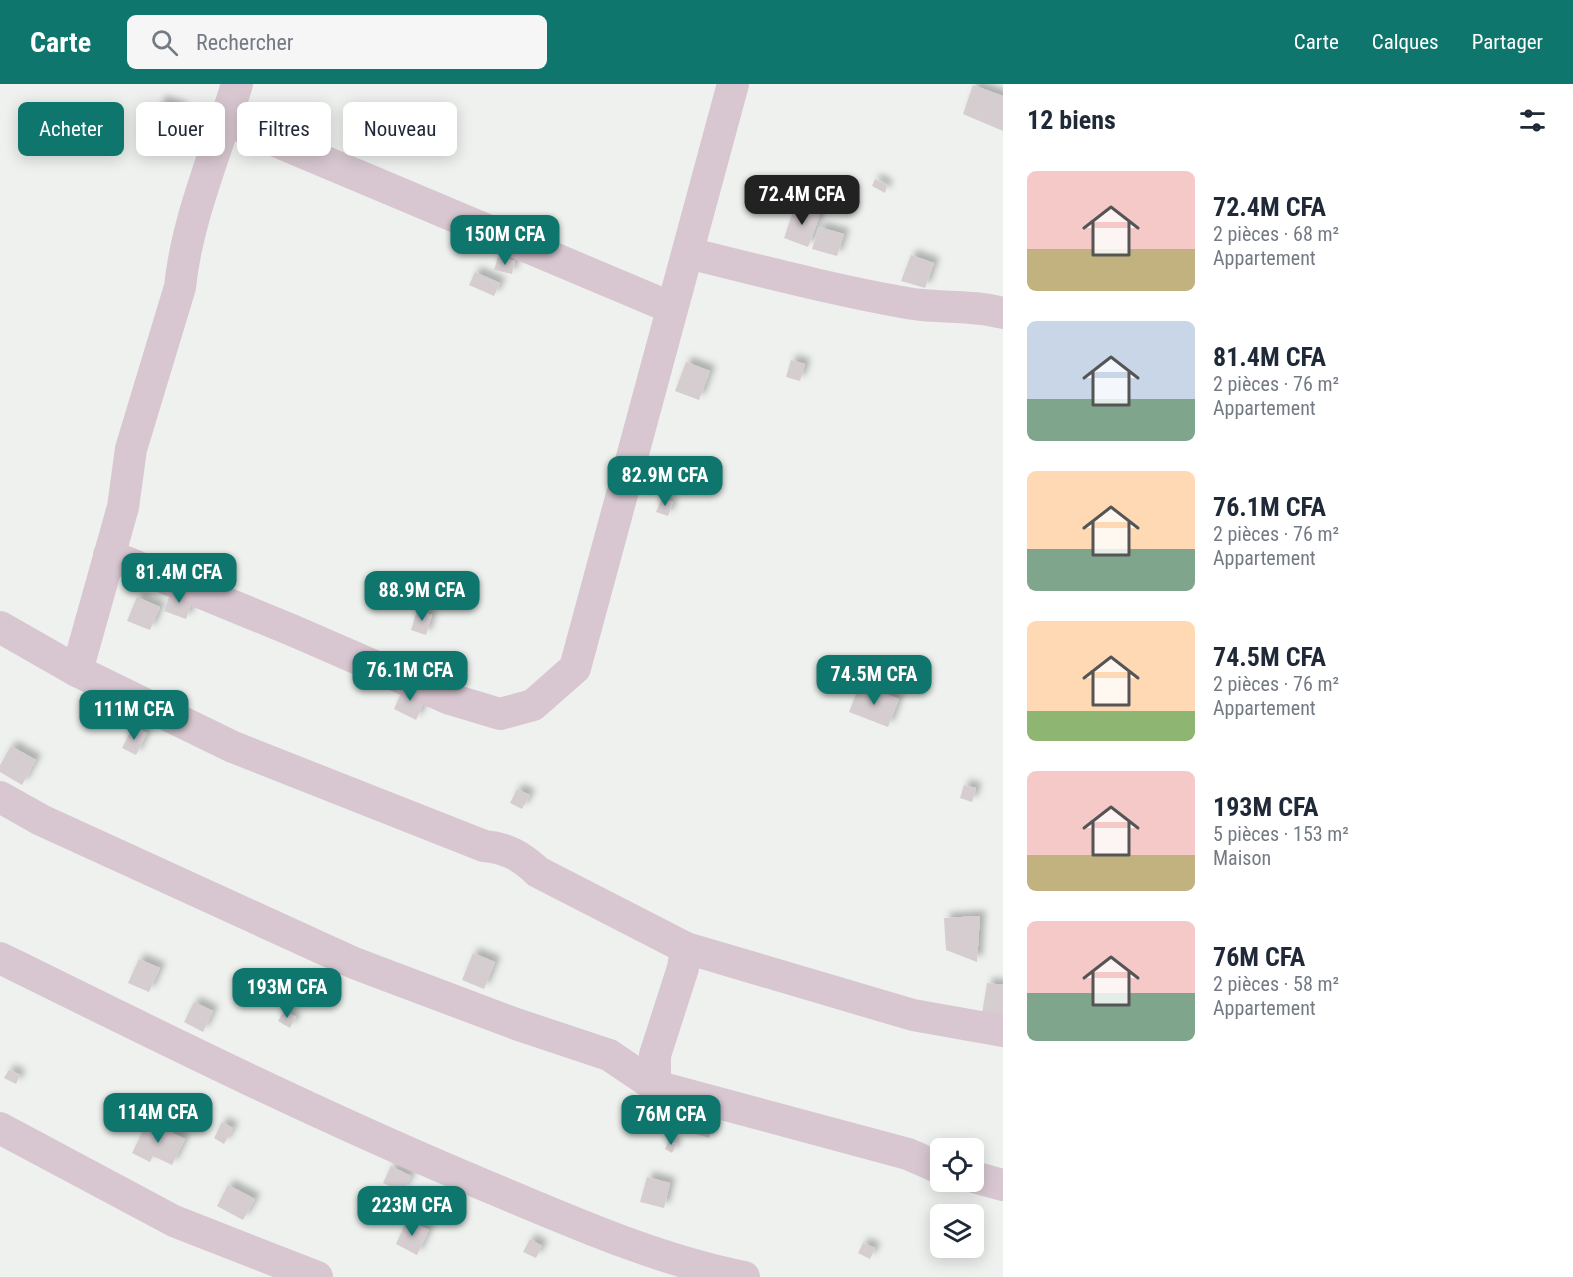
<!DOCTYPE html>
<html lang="fr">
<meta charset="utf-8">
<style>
:root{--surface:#fff;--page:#f6f6f7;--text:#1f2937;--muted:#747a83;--accent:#0f766e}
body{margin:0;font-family:"Roboto Condensed",sans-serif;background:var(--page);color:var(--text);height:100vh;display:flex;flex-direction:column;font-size:22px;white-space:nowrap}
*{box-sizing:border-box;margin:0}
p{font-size:20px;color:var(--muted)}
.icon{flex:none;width:33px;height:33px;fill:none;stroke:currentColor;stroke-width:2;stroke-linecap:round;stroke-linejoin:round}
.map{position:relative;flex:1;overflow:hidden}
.drawer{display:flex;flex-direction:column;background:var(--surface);width:570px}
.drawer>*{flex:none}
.banner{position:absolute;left:18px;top:18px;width:570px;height:54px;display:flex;gap:12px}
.tools{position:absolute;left:930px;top:1054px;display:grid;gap:12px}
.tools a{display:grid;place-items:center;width:54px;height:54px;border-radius:9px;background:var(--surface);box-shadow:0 3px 15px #0003;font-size:30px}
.price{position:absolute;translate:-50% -51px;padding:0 14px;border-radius:12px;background:var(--accent);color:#fff;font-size:20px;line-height:39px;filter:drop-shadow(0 2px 3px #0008)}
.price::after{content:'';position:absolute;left:50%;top:36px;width:18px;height:14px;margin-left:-9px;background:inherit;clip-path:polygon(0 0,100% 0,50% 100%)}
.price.active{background:#222;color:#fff}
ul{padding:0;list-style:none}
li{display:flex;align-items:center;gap:18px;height:150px;padding:0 24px}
li span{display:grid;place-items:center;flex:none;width:168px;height:120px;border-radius:9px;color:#555}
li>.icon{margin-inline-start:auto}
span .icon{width:72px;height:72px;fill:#fffc;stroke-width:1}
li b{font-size:26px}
h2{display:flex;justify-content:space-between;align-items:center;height:72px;padding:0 24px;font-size:26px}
.chip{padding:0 21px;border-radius:9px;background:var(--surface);box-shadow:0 3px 15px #0003;font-size:21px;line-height:54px}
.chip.active{background:var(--accent);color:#fff}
header{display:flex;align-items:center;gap:36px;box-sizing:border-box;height:84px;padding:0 30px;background:var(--accent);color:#fff}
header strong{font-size:28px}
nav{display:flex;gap:33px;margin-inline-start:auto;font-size:21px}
.search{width:420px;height:54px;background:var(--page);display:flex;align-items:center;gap:15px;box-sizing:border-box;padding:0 21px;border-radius:9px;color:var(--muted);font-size:22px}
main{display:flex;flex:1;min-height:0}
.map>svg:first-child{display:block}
.building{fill:#d6cdd0;filter:url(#shadow)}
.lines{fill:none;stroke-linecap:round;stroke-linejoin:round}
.minor{stroke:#d8c7d0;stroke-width:32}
</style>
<header>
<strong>Carte</strong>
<div class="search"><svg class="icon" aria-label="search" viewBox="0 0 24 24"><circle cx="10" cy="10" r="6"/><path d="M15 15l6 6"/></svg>Rechercher</div>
<nav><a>Carte</a><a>Calques</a><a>Partager</a></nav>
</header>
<main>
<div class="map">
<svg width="1003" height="1193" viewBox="0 0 1003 1193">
<defs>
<filter id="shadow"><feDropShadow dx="5.5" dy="-5.5" stdDeviation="3" flood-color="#0004"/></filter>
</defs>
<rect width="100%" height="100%" fill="#eef1ee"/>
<!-- building -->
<g class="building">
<polygon points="973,1 1003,12 1003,47 963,30"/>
<polygon points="160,17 182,24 175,46 153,40"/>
<polygon points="875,95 887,101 885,109 872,102"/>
<polygon points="795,122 820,131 808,163 784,154"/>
<polygon points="819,143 844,150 837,172 812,165"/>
<polygon points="911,171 934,179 925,204 901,197"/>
<polygon points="498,173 515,177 512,190 494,186"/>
<polygon points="475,188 500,199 494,212 469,201"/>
<polygon points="791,276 805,280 800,297 786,293"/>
<polygon points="686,278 710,287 699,316 675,307"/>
<polygon points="662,414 673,418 668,432 656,428"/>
<polygon points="172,505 194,513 186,535 164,527"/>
<polygon points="137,513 160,523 150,546 127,537"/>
<polygon points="417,526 432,531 426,551 411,546"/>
<polygon points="406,598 425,616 416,636 394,625"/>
<polygon points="860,600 899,615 888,643 849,628"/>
<polygon points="133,642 147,649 136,671 122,664"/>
<polygon points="11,662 36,676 22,701 0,688 0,681"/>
<polygon points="964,701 976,704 972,718 960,714"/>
<polygon points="517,705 530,711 522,725 510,719"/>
<polygon points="980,832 977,878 946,866 944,834"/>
<polygon points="473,869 495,878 484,905 462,896"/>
<polygon points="139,875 160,884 149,908 128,899"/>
<polygon points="987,899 1003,901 1003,933 982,930"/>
<polygon points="194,918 213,927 203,948 184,938"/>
<polygon points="284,927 296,933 290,944 278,937"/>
<polygon points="9,986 20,991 16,1000 4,994"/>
<polygon points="695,1029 715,1035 709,1054 689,1048"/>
<polygon points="148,1037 185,1055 172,1081 153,1072 150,1078 132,1069"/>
<polygon points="222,1038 233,1044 224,1060 214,1054"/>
<polygon points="669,1056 677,1060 672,1069 665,1065"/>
<polygon points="391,1082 411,1092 402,1108 383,1099"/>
<polygon points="647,1093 670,1099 664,1124 640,1118"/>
<polygon points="228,1101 255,1115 243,1136 217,1122"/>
<polygon points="407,1136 429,1146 417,1171 396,1160"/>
<polygon points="530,1155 542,1162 536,1174 523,1168"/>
<polygon points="863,1159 875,1164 870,1175 858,1169"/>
</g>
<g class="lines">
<!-- minor -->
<g class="minor">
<polyline points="226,36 672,224"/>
<path d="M688 169C761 187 833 206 907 219 939 225 972 220 1003 229"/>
<polyline points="109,471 294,547 450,615 500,630 533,621 575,584 733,0"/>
<path d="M0 543 77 587 233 663 484 762C507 764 521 772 538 788L686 864 913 931 1003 947"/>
<path d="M77 587 123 423 131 365 180 203C187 134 217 67 237 0"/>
<polyline points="0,713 41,736 354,879 516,940 609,971 655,1002 908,1070 940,1084"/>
<path d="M0 874C160 953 319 1032 484 1101 568 1136 654 1175 744 1193"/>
<polyline points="655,1002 655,971 683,884 686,864"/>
<polyline points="0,1044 174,1137 317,1193"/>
<polyline points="974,1093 1003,1101"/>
</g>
</g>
</svg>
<div class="tools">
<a><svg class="icon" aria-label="locate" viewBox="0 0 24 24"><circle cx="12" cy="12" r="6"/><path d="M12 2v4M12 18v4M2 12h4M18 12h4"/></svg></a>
<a><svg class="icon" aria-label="layers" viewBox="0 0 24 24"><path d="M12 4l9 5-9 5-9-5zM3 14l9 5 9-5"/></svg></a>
</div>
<b class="price active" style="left:802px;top:142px">72.4M CFA</b>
<b class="price" style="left:505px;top:182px">150M CFA</b>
<b class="price" style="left:665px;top:423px">82.9M CFA</b>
<b class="price" style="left:179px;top:520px">81.4M CFA</b>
<b class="price" style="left:422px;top:538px">88.9M CFA</b>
<b class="price" style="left:410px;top:618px">76.1M CFA</b>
<b class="price" style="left:874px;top:622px">74.5M CFA</b>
<b class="price" style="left:134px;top:657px">111M CFA</b>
<b class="price" style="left:287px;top:935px">193M CFA</b>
<b class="price" style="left:158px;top:1060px">114M CFA</b>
<b class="price" style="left:671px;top:1062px">76M CFA</b>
<b class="price" style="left:412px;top:1153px">223M CFA</b>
<div class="banner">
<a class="chip active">Acheter</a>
<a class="chip">Louer</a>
<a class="chip">Filtres</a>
<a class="chip">Nouveau</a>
</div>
</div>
<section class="drawer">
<h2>12 biens<svg class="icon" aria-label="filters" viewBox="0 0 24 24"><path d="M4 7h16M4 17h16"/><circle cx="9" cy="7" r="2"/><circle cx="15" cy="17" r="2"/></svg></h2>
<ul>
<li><span style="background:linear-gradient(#f6c9c9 65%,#c2b280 0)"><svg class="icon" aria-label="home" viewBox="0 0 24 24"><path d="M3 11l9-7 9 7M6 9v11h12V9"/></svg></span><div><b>72.4M CFA</b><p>2 pièces · 68 m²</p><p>Appartement</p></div></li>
<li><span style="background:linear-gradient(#c9d6e8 65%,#7fa58c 0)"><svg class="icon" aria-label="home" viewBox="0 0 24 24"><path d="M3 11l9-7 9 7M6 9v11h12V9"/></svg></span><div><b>81.4M CFA</b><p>2 pièces · 76 m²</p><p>Appartement</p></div></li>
<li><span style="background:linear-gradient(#ffd9b3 65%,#7fa58c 0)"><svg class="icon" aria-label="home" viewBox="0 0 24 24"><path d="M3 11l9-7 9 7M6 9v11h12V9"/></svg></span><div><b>76.1M CFA</b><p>2 pièces · 76 m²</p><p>Appartement</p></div></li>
<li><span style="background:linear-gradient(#ffd9b3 75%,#8fb573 0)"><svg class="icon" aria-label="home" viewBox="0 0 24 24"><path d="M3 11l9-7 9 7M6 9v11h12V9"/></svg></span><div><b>74.5M CFA</b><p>2 pièces · 76 m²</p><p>Appartement</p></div></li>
<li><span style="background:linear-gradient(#f6c9c9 70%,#c2b280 0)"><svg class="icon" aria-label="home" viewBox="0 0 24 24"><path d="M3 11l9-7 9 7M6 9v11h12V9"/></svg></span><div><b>193M CFA</b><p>5 pièces · 153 m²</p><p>Maison</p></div></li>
<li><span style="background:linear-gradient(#f6c9c9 60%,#7fa58c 0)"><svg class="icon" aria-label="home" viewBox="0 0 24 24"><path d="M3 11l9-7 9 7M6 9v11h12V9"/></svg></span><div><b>76M CFA</b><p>2 pièces · 58 m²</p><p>Appartement</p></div></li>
</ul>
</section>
</main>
